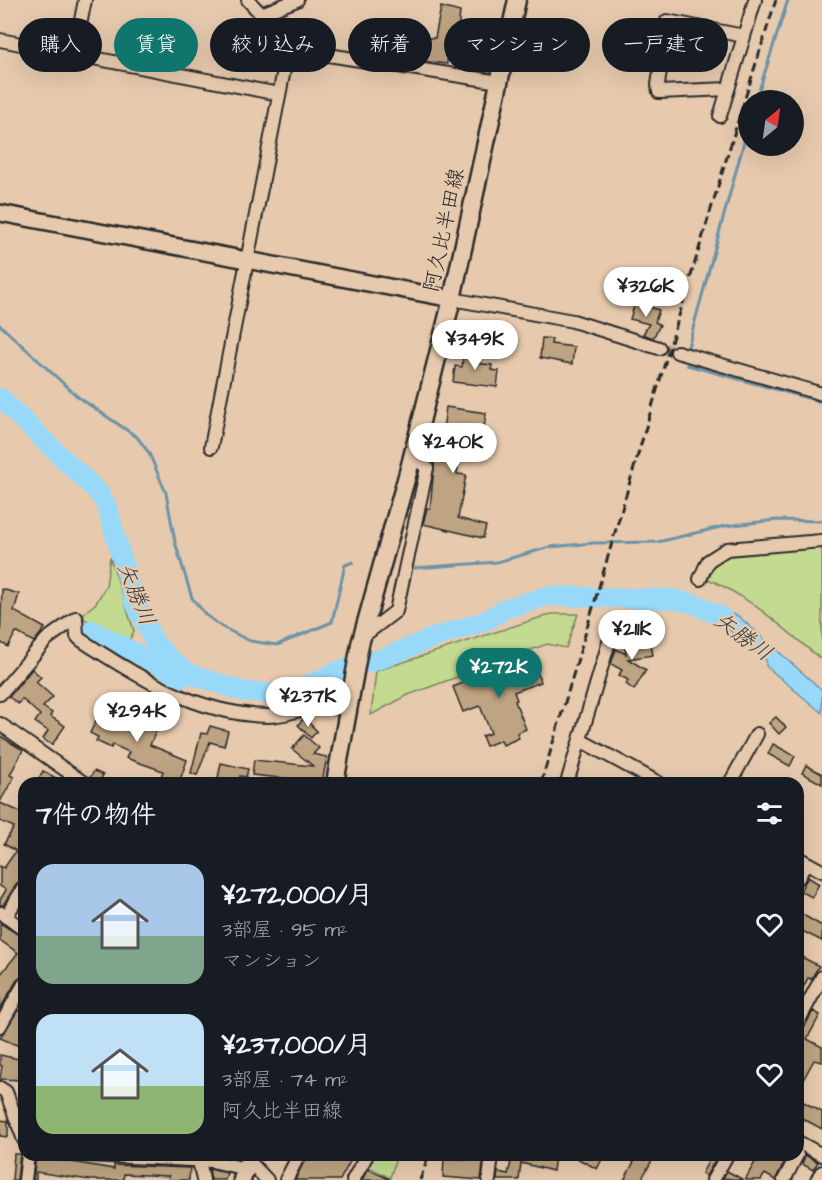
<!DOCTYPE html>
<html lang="ja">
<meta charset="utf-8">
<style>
:root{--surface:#171b24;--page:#20242c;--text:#f1f3f6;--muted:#9ea1a6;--accent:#0f766e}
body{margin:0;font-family:"Architects Daughter","Klee One",sans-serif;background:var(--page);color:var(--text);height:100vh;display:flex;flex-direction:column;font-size:22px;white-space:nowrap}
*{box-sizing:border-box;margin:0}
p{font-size:20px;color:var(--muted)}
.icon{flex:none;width:33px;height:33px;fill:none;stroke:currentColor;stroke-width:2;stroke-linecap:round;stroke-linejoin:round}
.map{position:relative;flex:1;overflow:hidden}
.panel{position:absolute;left:18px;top:777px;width:786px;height:384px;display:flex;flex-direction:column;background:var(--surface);border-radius:18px;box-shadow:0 6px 24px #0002}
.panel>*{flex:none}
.guide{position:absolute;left:18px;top:18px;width:786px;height:54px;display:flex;gap:12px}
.needle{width:39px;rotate:29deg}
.controls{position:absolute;left:738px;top:90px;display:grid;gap:12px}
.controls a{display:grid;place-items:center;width:66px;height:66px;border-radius:50%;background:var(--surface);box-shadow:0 6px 24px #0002;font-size:30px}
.price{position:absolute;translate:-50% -51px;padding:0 14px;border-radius:21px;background:#fff;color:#222;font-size:20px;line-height:39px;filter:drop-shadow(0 2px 3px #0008)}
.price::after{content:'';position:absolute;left:50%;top:36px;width:18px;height:14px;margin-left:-9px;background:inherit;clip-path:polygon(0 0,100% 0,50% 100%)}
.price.on{background:var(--accent);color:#fff}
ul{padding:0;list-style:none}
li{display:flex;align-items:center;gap:18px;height:150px;padding:0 18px}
li span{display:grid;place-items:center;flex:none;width:168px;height:120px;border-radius:18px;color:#555}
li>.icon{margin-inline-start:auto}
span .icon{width:72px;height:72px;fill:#fffc;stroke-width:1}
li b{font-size:26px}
h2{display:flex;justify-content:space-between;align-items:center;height:72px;padding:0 18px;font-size:26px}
.tag{padding:0 21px;border-radius:27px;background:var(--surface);box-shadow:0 6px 24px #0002;font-size:21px;line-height:54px}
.tag.on{background:var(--accent);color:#fff}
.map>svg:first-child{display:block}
.green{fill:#c3da90;stroke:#77825e;stroke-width:1.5}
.water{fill:#98d9fa;stroke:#6c93a7;stroke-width:1.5}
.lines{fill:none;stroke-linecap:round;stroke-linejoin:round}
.stream{stroke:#6c93a7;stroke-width:3}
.river{stroke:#98d9fa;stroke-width:20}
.building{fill:#bea482;stroke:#2b2b2b;stroke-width:1.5}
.minor-tunnel{stroke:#c1aa94;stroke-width:12;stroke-dasharray:12 6;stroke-linecap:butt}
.minor-casing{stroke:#2b2b2b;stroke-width:16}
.tertiary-casing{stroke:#2b2b2b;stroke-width:20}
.secondary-casing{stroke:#2b2b2b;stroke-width:21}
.minor{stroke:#e7caae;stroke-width:12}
.tertiary{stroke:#e7caae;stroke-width:15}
.secondary{stroke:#e7caae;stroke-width:16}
.rail{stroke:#2b2b2b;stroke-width:3;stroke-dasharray:9 4.5;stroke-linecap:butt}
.labels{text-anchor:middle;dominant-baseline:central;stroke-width:4.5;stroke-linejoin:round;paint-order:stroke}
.street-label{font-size:21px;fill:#2b2b2b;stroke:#e7caae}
.water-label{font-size:22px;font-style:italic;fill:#363c40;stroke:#e7caae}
</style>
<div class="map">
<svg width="822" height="1180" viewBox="0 0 822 1180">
<rect width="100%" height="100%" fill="#e7caae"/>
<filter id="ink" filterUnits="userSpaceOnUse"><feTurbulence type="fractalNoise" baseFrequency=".0167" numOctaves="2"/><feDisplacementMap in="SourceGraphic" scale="12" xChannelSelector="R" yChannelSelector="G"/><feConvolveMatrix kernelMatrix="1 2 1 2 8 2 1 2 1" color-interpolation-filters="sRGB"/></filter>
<g filter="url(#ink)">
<!-- green -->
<g class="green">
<path d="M822 547V660C784 629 749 595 703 577L706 570 728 551Z"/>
<polygon points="110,557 134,631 128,643 84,619 84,613 96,603 106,586"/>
<polygon points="551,614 578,614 566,648 547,644 408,695 371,715 376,671"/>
<polygon points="373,1155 397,1155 390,1178 367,1166"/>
</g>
<!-- water -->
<polygon class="water" points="696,603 738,616 822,690 822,713 766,666 766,660"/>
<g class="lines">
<!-- stream -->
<g class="stream">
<polyline points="756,100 788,0"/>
<polyline points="0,325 78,397 137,437 149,453 166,493 175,542 192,598 206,615 222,627 250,641 277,645 332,622 345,565 353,562"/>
<polyline points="688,347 748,127"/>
<polyline points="687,365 822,402"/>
<polyline points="415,568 497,562 550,547 594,543 658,542 725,526 776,520 822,521"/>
</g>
<!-- river -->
<g class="river">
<polyline points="0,398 99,493 107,507 134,601 155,643 171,660 188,673 240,691 285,695 341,670 381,659 430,639 485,621 505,609 547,596 671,599 695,604 723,618"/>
<polyline points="91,630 182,677"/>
</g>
</g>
<!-- building -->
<g class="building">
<polygon points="441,7 460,12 457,41 449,39 447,64 403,59 407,37 435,38"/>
<polygon points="635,303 659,310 655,322 660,325 653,338 643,334 649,324 630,319"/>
<polygon points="542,338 552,339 551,344 574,347 572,364 540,358"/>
<polygon points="464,345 476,346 475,363 492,365 491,370 499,371 497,387 453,382 455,366 462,367"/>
<polygon points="446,407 486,413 483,436 462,433 457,474 466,475 458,518 486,526 483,538 423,524 427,508 430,509 436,445 441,446"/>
<polygon points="2,589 19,594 14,611 45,628 34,642 16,632 8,647 0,642"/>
<polygon points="650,639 653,655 628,659 646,670 634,690 626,684 628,680 619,675 622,670 611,664 616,649 626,654 624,643"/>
<polygon points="531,656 541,682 514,692 517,700 515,701 526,729 517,733 519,738 503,745 501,740 486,746 482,736 491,733 480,706 463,712 453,687"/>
<polygon points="32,669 41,677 36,682 53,697 43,707 52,713 50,716 65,726 52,745 43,739 48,731 35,722 40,715 22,699 18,704 9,697"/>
<polygon points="103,706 132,719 135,714 159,724 150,745 187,760 179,783 159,783 163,771 126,758 129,752 113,745 111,748 96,741 98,737 90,733"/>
<polygon points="776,717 786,727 779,734 769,723"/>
<polygon points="304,718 317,731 311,738 298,725"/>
<polygon points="210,726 228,731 224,746 210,742 197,775 191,773 201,733 207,734"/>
<polygon points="304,735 319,748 313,754 327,757 322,783 298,783 299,780 252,775 254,760 313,766 292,749"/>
<polygon points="0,736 23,750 10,775 14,777 0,802"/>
<polygon points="773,744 795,756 790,766 768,754"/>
<polygon points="221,763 248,769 246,777 240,776 240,783 217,783"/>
<polygon points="806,765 822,774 822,784 802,773"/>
<polygon points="43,771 65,783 36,783"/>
<polygon points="94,771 103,775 99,783 90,778"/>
<polygon points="0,803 23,813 24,811 24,861 20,867 24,870 24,878 17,883 3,905 0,905 0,900 6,890 0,886 0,866 4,868 16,851 4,844 14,827 0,821"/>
<polygon points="808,877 819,884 812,897 800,891"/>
<polygon points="798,912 822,926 822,941 798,929"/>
<polygon points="0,923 24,938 24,976 17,980 0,1009 0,975 18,953 0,940"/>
<polygon points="798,955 819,966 811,979 808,978 798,998"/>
<polygon points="18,1010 24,1013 24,1048 0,1038"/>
<polygon points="813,1011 820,1015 807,1039 822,1047 822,1062 814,1060 798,1089 798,1032 805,1026"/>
<polygon points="0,1055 24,1060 22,1080 0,1079 2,1066 0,1065"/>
<polygon points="798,1099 822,1112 822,1129 798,1116"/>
<polygon points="0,1120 8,1121 8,1137 0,1136"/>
<polygon points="14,1154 20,1154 17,1180 12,1180"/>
<polygon points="307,1155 347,1155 352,1158 340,1180 295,1180"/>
<polygon points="473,1155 484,1155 481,1180 443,1177 444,1158 472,1160"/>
<polygon points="500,1155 555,1155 553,1171 521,1163 519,1180 497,1180 498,1172 508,1174 511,1162 500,1161"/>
<polygon points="571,1155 604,1155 597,1169"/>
<polygon points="622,1155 655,1155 641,1180 624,1180 634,1162"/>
<polygon points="712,1155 718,1155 706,1176 702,1173"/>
<polygon points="759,1155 788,1155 775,1180 765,1174 761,1180 745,1180"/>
<polygon points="805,1155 818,1162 813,1170 802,1164"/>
<polygon points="36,1156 114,1169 114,1165 190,1168 189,1180 168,1180 169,1176 124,1174 123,1180 90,1180 36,1172 36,1180 33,1180"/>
<polygon points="209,1169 227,1173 225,1180 211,1180"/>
<polygon points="368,1169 391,1180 362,1180"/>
<polygon points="727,1171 742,1179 742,1180 723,1178"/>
</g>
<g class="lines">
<!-- minor-tunnel -->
<polyline class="minor-tunnel" points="659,348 677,352"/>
<defs>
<g id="minor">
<polyline points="248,0 289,44 303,51 499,82"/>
<polyline points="261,14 297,0"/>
<polyline points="0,40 279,94"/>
<polyline points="74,55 85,0"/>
<polyline points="728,89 659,92 658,85 667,21 744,36"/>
<polyline points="720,116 755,0"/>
<polyline points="452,299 573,321 659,348"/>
<polyline points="677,352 822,394"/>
<polyline points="211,447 289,44"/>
<polyline points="700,579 708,561 727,549 822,541"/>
<path d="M76 618 77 636 81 640C138 677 196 714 267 716 283 716 296 710 312 708 324 706 336 707 349 708"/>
<polyline points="362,637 396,611 427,468 412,455"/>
<polyline points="0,694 47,639 76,618"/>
<polyline points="0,724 84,783"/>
<polyline points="580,740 659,783"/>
<polyline points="567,783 609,642"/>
<polyline points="730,783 757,734"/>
<polyline points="798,858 822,871"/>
<polyline points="798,878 806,863"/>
<polyline points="1,913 24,930"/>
<polyline points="6,917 24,887"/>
<polyline points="798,1022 822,977"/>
<polyline points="0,1026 24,984"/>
<polyline points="0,1088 6,1092 24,1140"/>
<polyline points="798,1142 822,1155"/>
<polyline points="88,1155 212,1161 246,1169"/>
<polyline points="198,1155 203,1180"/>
<polyline points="245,1157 267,1180"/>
<polyline points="25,1180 28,1155"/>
<polyline points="286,1180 299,1155"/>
<polyline points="353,1180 367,1155"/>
<polyline points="489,1180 492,1155"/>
<polyline points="713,1180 727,1155"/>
<polyline points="784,1180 797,1155"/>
<polyline points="817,1180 822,1172"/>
</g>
<polyline id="tertiary" points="0,213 452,299"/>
<g id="secondary">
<polyline points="335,783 360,644 410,465 452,299 517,0"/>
<polyline points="242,1180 250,1155"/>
</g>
</defs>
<!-- minor casing -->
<use href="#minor" class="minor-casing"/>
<!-- tertiary casing -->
<use href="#tertiary" class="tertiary-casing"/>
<!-- secondary casing -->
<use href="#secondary" class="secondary-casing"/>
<!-- minor -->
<use href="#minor" class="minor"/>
<!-- tertiary -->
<use href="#tertiary" class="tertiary"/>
<!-- secondary -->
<use href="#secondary" class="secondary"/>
<!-- rail -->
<g class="rail">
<path d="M541 783C619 522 693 260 776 0"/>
<polyline points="420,1180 429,1155"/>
</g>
</g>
</g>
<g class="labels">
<!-- street labels -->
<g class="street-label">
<text transform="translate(444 230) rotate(-78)">阿久比半田線</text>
</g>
<!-- water labels -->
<g class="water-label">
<text transform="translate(136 594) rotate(68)">矢勝川</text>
<text transform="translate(743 637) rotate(36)">矢勝川</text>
</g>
</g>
</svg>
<div class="controls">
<a><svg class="needle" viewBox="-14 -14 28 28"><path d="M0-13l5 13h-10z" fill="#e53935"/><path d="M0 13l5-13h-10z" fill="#9ea1a6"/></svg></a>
</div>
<b class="price" style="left:646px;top:318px">¥326K</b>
<b class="price" style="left:475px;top:371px">¥349K</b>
<b class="price" style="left:453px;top:474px">¥240K</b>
<b class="price" style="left:632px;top:661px">¥211K</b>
<b class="price on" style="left:499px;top:699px">¥272K</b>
<b class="price" style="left:308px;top:728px">¥237K</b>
<b class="price" style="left:137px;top:743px">¥294K</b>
<div class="guide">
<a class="tag">購入</a>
<a class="tag on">賃貸</a>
<a class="tag">絞り込み</a>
<a class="tag">新着</a>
<a class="tag">マンション</a>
<a class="tag">一戸建て</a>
</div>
<section class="panel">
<h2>7件の物件<svg class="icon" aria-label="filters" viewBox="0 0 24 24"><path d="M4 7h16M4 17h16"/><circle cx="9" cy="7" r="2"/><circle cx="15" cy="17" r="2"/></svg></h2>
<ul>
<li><span style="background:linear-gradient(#a9c7e8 60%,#7fa58c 0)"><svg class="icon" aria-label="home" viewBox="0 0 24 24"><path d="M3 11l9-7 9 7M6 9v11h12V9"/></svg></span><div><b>¥272,000/月</b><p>3部屋 · 95 m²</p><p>マンション</p></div><svg class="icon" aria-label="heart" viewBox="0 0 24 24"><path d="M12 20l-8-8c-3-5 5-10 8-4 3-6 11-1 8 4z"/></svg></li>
<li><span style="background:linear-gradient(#bfe0f5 60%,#8fb573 0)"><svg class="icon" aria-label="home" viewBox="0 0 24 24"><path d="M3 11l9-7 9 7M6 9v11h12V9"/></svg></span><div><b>¥237,000/月</b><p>3部屋 · 74 m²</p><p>阿久比半田線</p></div><svg class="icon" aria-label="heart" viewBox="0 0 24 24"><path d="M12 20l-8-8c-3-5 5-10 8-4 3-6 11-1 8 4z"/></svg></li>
</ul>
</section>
</div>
